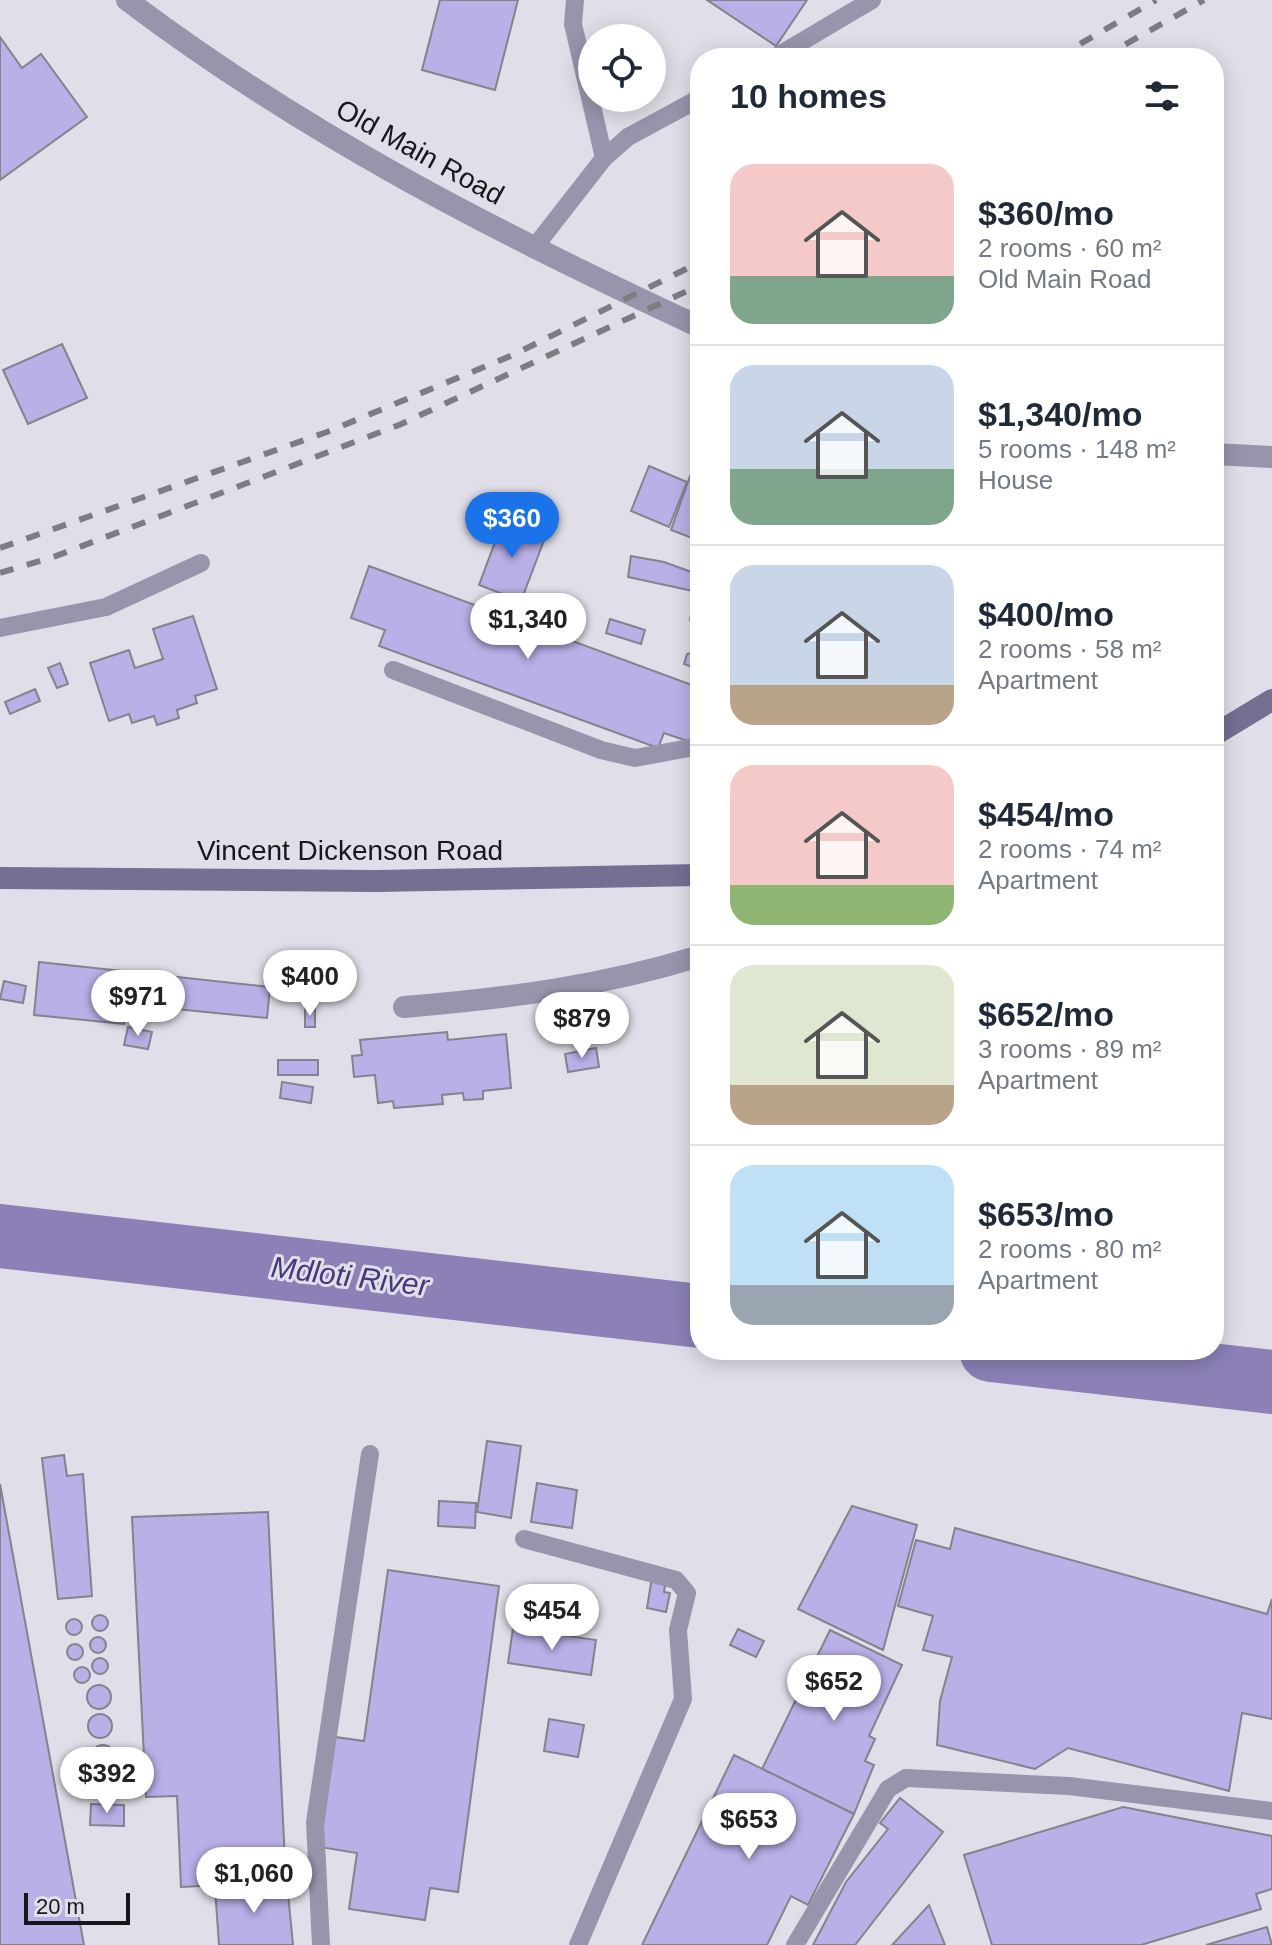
<!DOCTYPE html>
<meta charset="utf-8">
<style>
:root{--surface:#fff;--page:#f6f6f7;--text:#1f2937;--muted:#747a83;--line:#e0e1e3;--accent:#1a73e8}
body{margin:0;font-family:Arial,sans-serif;background:var(--page);color:var(--text);height:100vh;display:flex;flex-direction:column;font-size:30px;white-space:nowrap}
*{box-sizing:border-box;margin:0}
p{font-size:26px;color:var(--muted)}
.icon{flex:none;width:44px;height:44px;fill:none;stroke:currentColor;stroke-width:2;stroke-linecap:round;stroke-linejoin:round}
.map{position:relative;flex:1;overflow:hidden}
.details{position:absolute;left:690px;top:48px;width:534px;height:1312px;display:flex;flex-direction:column;background:var(--surface);border-radius:32px;box-shadow:0 4px 20px #0003}
.details>*{flex:none}
.controls{position:absolute;left:578px;top:24px;display:grid;gap:16px}
.controls a{display:grid;place-items:center;width:88px;height:88px;border-radius:50%;background:var(--surface);box-shadow:0 4px 20px #0003;font-size:40px}
.scale{position:absolute;left:24px;bottom:20px;width:106px;box-sizing:border-box;padding-left:8px;border:4px solid #17161a;border-top:0;font-size:22px;line-height:28px;white-space:nowrap;color:#17161a;-webkit-text-stroke:6px #e0dfe9;paint-order:stroke}
.price{position:absolute;translate:-50% -68px;padding:0 18px;border-radius:28px;background:#fff;color:#222;font-size:26px;line-height:52px;filter:drop-shadow(0 2px 4px #0008)}
.price::after{content:'';position:absolute;left:50%;top:48px;width:24px;height:18px;margin-left:-12px;background:inherit;clip-path:polygon(0 0,100% 0,50% 100%)}
.price.active{background:var(--accent);color:#fff}
ul{padding:0;list-style:none}
li{display:flex;align-items:center;gap:24px;height:200px;padding:0 40px}
li+li{border-top:2px solid var(--line)}
li span{display:grid;place-items:center;flex:none;width:224px;height:160px;border-radius:24px;color:#555}
li>.icon{margin-inline-start:auto}
span .icon{width:96px;height:96px;fill:#fffc;stroke-width:1}
li b{font-size:34px}
h2{display:flex;justify-content:space-between;align-items:center;height:96px;padding:0 40px;font-size:34px}
.map>svg:first-child{display:block}
.lines{fill:none;stroke-linecap:round;stroke-linejoin:round}
.river{stroke:#8c80b6;stroke-width:64}
.building{fill:#baafe7;stroke:#84838c;stroke-width:2}
.service{stroke:#9894ac;stroke-width:18}
.minor{stroke:#9894ac;stroke-width:22}
.tertiary{stroke:#9894ac;stroke-width:22}
.secondary{stroke:#756f92;stroke-width:22}
.rail{stroke:#7d7c83;stroke-width:6;stroke-dasharray:14 14;stroke-linecap:butt}
.labels{text-anchor:middle;dominant-baseline:central;stroke-width:6;stroke-linejoin:round;paint-order:stroke}
.street-label{font-size:28px;fill:#17161a;stroke:#e0dfe9}
.water-label{font-size:30px;font-style:italic;fill:#49367a;stroke:#e0dfe9}
</style>
<div class="map">
<svg width="1272" height="1945" viewBox="0 0 1272 1945">
<rect width="100%" height="100%" fill="#e0dfe9"/>
<g class="lines">
<!-- river -->
<g class="river">
<polyline points="0,1236 700,1316"/>
<polyline points="991,1350 1272,1382"/>
</g>
</g>
<!-- building -->
<g class="building">
<polygon points="440,0 518,0 495,90 422,70"/>
<polygon points="707,0 807,0 776,46"/>
<polygon points="0,37 22,68 41,54 87,117 0,180"/>
<polygon points="62,344 87,398 28,424 3,370"/>
<polygon points="649,466 687,482 669,527 631,511"/>
<polygon points="690,476 700,480 700,541 671,530"/>
<polygon points="504,518 546,535 521,601 479,585"/>
<polygon points="631,556 664,562 697,574 693,591 628,577"/>
<polygon points="369,566 700,688 700,735 696,744 664,733 658,748 379,646 385,630 351,618"/>
<polygon points="696,585 700,586 700,621 690,620"/>
<polygon points="193,616 217,689 195,696 197,703 177,710 179,718 157,725 154,716 132,723 129,714 109,721 90,663 129,650 135,668 163,659 153,629"/>
<polygon points="610,619 645,630 641,644 606,633"/>
<polygon points="700,640 700,670 684,664 687,654 697,651"/>
<polygon points="60,663 68,684 57,688 48,668"/>
<polygon points="35,689 40,701 10,714 5,702"/>
<polygon points="39,962 270,987 267,1018 126,1004 124,1024 34,1015"/>
<polygon points="4,981 26,986 23,1003 0,999"/>
<rect x="305" y="1008" width="10" height="19"/>
<polygon points="128,1027 152,1032 148,1049 124,1045"/>
<polygon points="447,1032 448,1040 506,1034 511,1088 483,1091 483,1099 464,1100 463,1093 442,1095 443,1104 394,1108 393,1101 378,1103 375,1075 354,1077 352,1056 362,1055 360,1040"/>
<polygon points="596,1048 599,1067 568,1072 565,1054"/>
<rect x="278" y="1060" width="40" height="15"/>
<polygon points="282,1082 313,1087 311,1103 280,1098"/>
<polygon points="487,1441 521,1446 511,1518 477,1512"/>
<polygon points="64,1455 67,1476 83,1474 92,1596 58,1599 42,1458"/>
<polygon points="537,1483 577,1490 572,1528 531,1522"/>
<polygon points="0,1484 84,1945 0,1945"/>
<polygon points="439,1501 476,1503 475,1528 438,1526"/>
<polygon points="852,1506 917,1525 883,1650 798,1609"/>
<polygon points="268,1512 286,1882 181,1887 177,1796 146,1797 132,1517"/>
<polygon points="955,1528 1267,1614 1272,1599 1272,1719 1242,1713 1229,1791 1068,1748 1035,1769 937,1745 940,1701 952,1657 923,1650 933,1616 898,1606 916,1540 950,1549"/>
<polygon points="388,1570 499,1586 458,1892 430,1888 425,1920 349,1909 357,1853 320,1847 335,1737 364,1741"/>
<polygon points="652,1577 666,1579 664,1592 670,1593 666,1612 647,1608"/>
<circle cx="100" cy="1623" r="8"/>
<circle cx="74" cy="1627" r="8"/>
<polygon points="513,1628 596,1640 591,1675 508,1663"/>
<polygon points="738,1629 764,1641 756,1657 730,1645"/>
<polygon points="830,1630 902,1665 869,1736 875,1739 865,1761 874,1765 854,1814 762,1769"/>
<circle cx="98" cy="1645" r="8"/>
<circle cx="75" cy="1652" r="8"/>
<circle cx="100" cy="1666" r="8"/>
<circle cx="82" cy="1675" r="8"/>
<circle cx="99" cy="1697" r="12"/>
<circle cx="100" cy="1726" r="12"/>
<polygon points="549,1719 584,1725 578,1757 544,1751"/>
<circle cx="103" cy="1757" r="12"/>
<polygon points="734,1755 854,1814 808,1905 791,1896 767,1945 642,1945"/>
<circle cx="105" cy="1788" r="12"/>
<polygon points="900,1798 943,1832 855,1945 813,1945 846,1882 888,1829 880,1823"/>
<polygon points="91,1804 124,1805 124,1826 90,1825"/>
<polygon points="1123,1807 1272,1836 1272,1889 1256,1894 1261,1909 1141,1945 992,1945 964,1855"/>
<polygon points="287,1883 293,1945 219,1945 215,1888"/>
<polygon points="929,1905 945,1945 892,1945"/>
<polygon points="1267,1927 1272,1945 1206,1945"/>
</g>
<g class="lines">
<!-- service -->
<g class="service">
<polyline points="575,0 573,24 604,158"/>
<polyline points="774,58 872,0"/>
<polyline points="533,249 604,158 628,137 700,98"/>
<polyline points="0,628 106,607 201,563"/>
<polyline points="393,670 601,750 635,758 700,746"/>
<polyline points="524,1539 676,1580 687,1593 678,1630 683,1699 578,1945"/>
<polyline points="321,1945 315,1822 370,1454"/>
<polyline points="795,1945 888,1789 906,1778 1069,1786 1272,1811"/>
</g>
<!-- minor -->
<path class="minor" d="M404 1007C509 998 599 987 700 956"/>
<!-- tertiary -->
<g class="tertiary">
<path d="M127 0C304 134 499 234 700 327"/>
<polyline points="1214,454 1272,457"/>
</g>
<!-- secondary -->
<g class="secondary">
<polyline points="1214,735 1272,700"/>
<polyline points="0,878 377,881 700,875"/>
</g>
<!-- rail -->
<g class="rail">
<polyline points="1056,58 1156,0"/>
<polyline points="1101,58 1204,0"/>
<polyline points="0,548 327,432 513,355 700,262"/>
<polyline points="0,573 56,556 399,425 700,285"/>
</g>
</g>
<g class="labels">
<!-- street labels -->
<g class="street-label">
<text transform="translate(420 152) rotate(29)">Old Main Road</text>
<text x="350" y="850">Vincent Dickenson Road</text>
</g>
<!-- water labels -->
<g class="water-label">
<text transform="translate(350 1276) rotate(7)">Mdloti River</text>
</g>
</g>
</svg>
<div class="controls">
<a><svg class="icon" aria-label="locate" viewBox="0 0 24 24"><circle cx="12" cy="12" r="6"/><path d="M12 2v4M12 18v4M2 12h4M18 12h4"/></svg></a>
</div>
<div class="scale">20 m</div>
<b class="price active" style="left:512px;top:560px">$360</b>
<b class="price" style="left:528px;top:661px">$1,340</b>
<b class="price" style="left:310px;top:1018px">$400</b>
<b class="price" style="left:138px;top:1038px">$971</b>
<b class="price" style="left:582px;top:1060px">$879</b>
<b class="price" style="left:552px;top:1652px">$454</b>
<b class="price" style="left:834px;top:1723px">$652</b>
<b class="price" style="left:107px;top:1815px">$392</b>
<b class="price" style="left:749px;top:1861px">$653</b>
<b class="price" style="left:254px;top:1915px">$1,060</b>
<section class="details">
<h2>10 homes<svg class="icon" aria-label="filters" viewBox="0 0 24 24"><path d="M4 7h16M4 17h16"/><circle cx="9" cy="7" r="2"/><circle cx="15" cy="17" r="2"/></svg></h2>
<ul>
<li><span style="background:linear-gradient(#f6c9c9 70%,#7fa58c 0)"><svg class="icon" aria-label="home" viewBox="0 0 24 24"><path d="M3 11l9-7 9 7M6 9v11h12V9"/></svg></span><div><b>$360/mo</b><p>2 rooms · 60 m²</p><p>Old Main Road</p></div></li>
<li><span style="background:linear-gradient(#c9d6e8 65%,#7fa58c 0)"><svg class="icon" aria-label="home" viewBox="0 0 24 24"><path d="M3 11l9-7 9 7M6 9v11h12V9"/></svg></span><div><b>$1,340/mo</b><p>5 rooms · 148 m²</p><p>House</p></div></li>
<li><span style="background:linear-gradient(#c9d6e8 75%,#b9a48a 0)"><svg class="icon" aria-label="home" viewBox="0 0 24 24"><path d="M3 11l9-7 9 7M6 9v11h12V9"/></svg></span><div><b>$400/mo</b><p>2 rooms · 58 m²</p><p>Apartment</p></div></li>
<li><span style="background:linear-gradient(#f6c9c9 75%,#8fb573 0)"><svg class="icon" aria-label="home" viewBox="0 0 24 24"><path d="M3 11l9-7 9 7M6 9v11h12V9"/></svg></span><div><b>$454/mo</b><p>2 rooms · 74 m²</p><p>Apartment</p></div></li>
<li><span style="background:linear-gradient(#dfe7d0 75%,#b9a48a 0)"><svg class="icon" aria-label="home" viewBox="0 0 24 24"><path d="M3 11l9-7 9 7M6 9v11h12V9"/></svg></span><div><b>$652/mo</b><p>3 rooms · 89 m²</p><p>Apartment</p></div></li>
<li><span style="background:linear-gradient(#bfe0f5 75%,#9aa5b1 0)"><svg class="icon" aria-label="home" viewBox="0 0 24 24"><path d="M3 11l9-7 9 7M6 9v11h12V9"/></svg></span><div><b>$653/mo</b><p>2 rooms · 80 m²</p><p>Apartment</p></div></li>
</ul>
</section>
</div>
